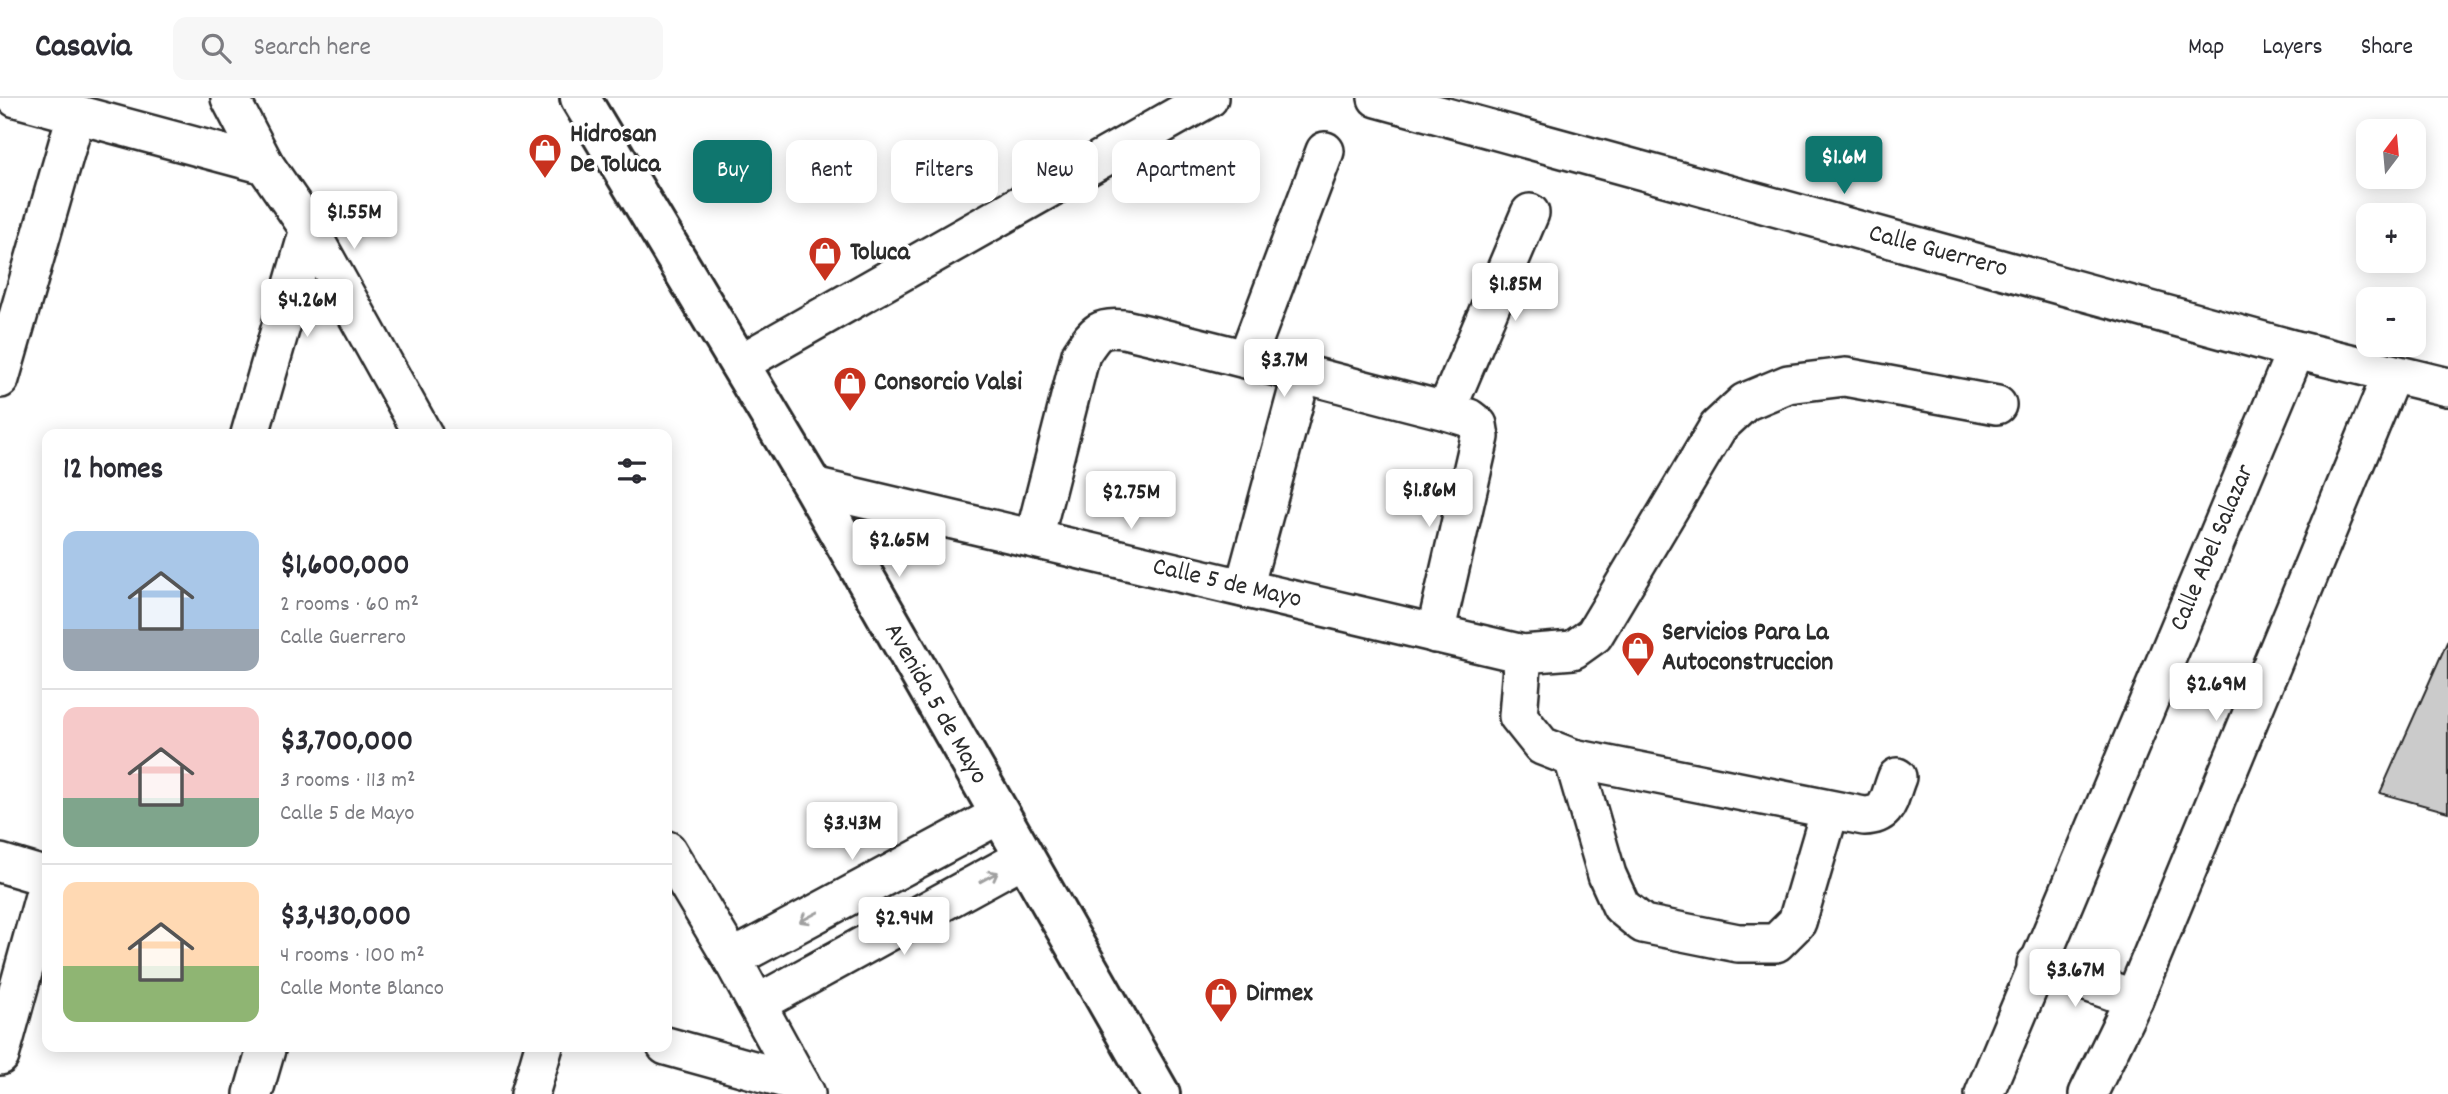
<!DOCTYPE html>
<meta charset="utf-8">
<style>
:root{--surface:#fff;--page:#f7f7f7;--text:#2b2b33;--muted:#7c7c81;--line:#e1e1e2;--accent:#0f766e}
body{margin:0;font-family:Dekko,sans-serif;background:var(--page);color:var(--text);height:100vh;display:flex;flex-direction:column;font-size:26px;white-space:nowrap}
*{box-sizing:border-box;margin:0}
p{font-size:23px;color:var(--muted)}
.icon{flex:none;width:38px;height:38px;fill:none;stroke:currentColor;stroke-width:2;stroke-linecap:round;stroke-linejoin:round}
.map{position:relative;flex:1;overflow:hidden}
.side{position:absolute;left:42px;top:331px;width:630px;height:623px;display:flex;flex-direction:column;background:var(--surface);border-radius:14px;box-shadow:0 4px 18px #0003}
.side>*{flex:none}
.banner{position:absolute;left:693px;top:42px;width:665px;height:63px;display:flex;gap:14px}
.needle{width:46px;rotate:16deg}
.controls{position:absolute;left:2356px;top:21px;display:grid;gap:14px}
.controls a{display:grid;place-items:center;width:70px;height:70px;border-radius:14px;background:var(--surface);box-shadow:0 4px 18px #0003;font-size:35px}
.price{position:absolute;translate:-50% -60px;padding:0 16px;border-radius:7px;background:#fff;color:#222;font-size:23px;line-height:46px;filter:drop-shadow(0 2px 4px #0008)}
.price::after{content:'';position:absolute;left:50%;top:42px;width:21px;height:16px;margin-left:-10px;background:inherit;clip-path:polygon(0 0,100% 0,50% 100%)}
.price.current{background:var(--accent);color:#fff}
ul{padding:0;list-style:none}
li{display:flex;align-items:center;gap:21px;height:175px;padding:0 21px}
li+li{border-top:2px solid var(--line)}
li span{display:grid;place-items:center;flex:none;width:196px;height:140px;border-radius:14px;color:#555}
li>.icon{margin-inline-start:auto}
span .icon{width:84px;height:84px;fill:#fffc;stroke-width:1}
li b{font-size:30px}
h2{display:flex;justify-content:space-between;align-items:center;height:84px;padding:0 21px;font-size:30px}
.pill{padding:0 24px;border-radius:14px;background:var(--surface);box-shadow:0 4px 18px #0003;font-size:24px;line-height:63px}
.pill.current{background:var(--accent);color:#fff}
header{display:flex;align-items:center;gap:42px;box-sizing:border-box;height:98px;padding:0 35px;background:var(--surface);border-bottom:2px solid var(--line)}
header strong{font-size:33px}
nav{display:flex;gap:38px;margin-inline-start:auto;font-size:24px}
.search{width:490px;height:63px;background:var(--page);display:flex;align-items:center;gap:18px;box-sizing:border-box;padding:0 24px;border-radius:14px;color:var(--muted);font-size:26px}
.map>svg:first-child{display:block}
.building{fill:#cbcbcb;stroke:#2b2b2b;stroke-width:2}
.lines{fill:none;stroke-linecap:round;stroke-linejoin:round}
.minor-casing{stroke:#2b2b2b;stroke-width:42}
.major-casing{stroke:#2b2b2b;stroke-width:44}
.minor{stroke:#fff;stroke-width:37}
.major{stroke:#fff;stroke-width:38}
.oneway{stroke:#a0a0a0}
.labels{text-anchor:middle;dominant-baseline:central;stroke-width:7;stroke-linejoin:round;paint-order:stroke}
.poi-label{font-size:26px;font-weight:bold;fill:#2b2b2b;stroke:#fff;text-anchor:start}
.street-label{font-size:26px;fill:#2b2b2b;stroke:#fff}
</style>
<header>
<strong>Casavia</strong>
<div class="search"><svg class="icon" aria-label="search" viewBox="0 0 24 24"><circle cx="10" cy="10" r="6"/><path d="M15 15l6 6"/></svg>Search here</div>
<nav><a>Map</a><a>Layers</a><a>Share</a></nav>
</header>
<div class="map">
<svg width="2448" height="996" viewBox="0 0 2448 996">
<rect width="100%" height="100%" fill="#fff"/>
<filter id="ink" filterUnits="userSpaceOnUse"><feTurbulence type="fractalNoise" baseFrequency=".0143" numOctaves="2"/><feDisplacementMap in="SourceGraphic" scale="14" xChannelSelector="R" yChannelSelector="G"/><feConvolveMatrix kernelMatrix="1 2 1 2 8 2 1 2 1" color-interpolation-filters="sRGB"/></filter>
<g filter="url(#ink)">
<!-- building -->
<polygon class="building" points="2448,542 2448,714 2380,695"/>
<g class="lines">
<defs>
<g id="minor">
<polyline points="16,0 265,67"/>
<polyline points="230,0 265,67 309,131 423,336"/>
<polyline points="1377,0 2296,252 2448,289"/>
<polyline points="1247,260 1325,53"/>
<polyline points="739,266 1209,0"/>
<polyline points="0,281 76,17"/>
<polyline points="1446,313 1530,115"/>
<polyline points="250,336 309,131"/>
<polyline points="813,389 1523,556 1573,552 1594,537 1718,329 1745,304 1788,286 1845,279 1997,307"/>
<path d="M1034 440 1081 256C1095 235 1098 228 1124 231 1232 256 1339 286 1446 313L1469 320 1478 327 1480 339 1435 536"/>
<polyline points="1244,490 1302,276"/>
<path d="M1523 556 1518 618 1542 648 1573 660 1864 718C1890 717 1888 701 1897 679"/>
<polyline points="1573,660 1607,777 1621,808 1643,826 1738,845 1776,845 1797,824 1830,712"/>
<polyline points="667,752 732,861 806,996"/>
<polyline points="0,765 47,779"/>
<polyline points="732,861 999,717"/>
<polyline points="2036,866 2134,901"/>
<polyline points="757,906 1023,760"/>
<polyline points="666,948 800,985"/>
<polyline points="0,958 47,787"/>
<polyline points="253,996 267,948"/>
<polyline points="530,996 544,948"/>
<polyline points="1984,996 2296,252"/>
<polyline points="2088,996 2134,901 2392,276"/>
</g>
<polyline id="major" points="580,0 813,389 1160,996"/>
</defs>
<!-- minor casing -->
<use href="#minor" class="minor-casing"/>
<!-- major casing -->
<use href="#major" class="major-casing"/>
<!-- minor -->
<use href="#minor" class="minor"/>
<!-- major -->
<use href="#major" class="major"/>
</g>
<!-- one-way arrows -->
<defs><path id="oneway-shaft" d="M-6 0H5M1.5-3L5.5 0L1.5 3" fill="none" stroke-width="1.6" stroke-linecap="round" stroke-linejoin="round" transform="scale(1.75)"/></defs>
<g class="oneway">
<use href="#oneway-shaft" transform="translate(989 779) rotate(-29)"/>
<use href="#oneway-shaft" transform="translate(809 819) rotate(152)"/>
</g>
</g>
<!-- icons -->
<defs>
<symbol id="shop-pin" viewBox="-11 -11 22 30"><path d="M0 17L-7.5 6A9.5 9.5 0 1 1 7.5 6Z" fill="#c8321e" stroke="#fff"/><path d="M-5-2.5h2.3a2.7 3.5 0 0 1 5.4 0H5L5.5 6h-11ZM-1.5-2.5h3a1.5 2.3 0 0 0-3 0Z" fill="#fff"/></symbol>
</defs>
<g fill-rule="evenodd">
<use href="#shop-pin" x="526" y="33" width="38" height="52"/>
<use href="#shop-pin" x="806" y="136" width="38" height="52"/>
<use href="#shop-pin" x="831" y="266" width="38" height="52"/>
<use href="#shop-pin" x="1619" y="531" width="38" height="52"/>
<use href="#shop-pin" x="1202" y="877" width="38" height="52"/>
</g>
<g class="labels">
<!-- poi labels -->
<g class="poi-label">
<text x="570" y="37">Hidrosan<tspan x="570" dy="30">De Toluca</tspan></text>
<text x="850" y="155">Toluca</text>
<text x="874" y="285">Consorcio Valsi</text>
<text x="1662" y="535">Servicios Para La<tspan x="1662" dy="30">Autoconstruccion</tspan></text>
<text x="1246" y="896">Dirmex</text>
</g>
<!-- street labels -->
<g class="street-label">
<text transform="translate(1938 154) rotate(15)">Calle Guerrero</text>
<text transform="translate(2213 450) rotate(-67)">Calle Abel Salazar</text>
<text transform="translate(1227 486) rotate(13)">Calle 5 de Mayo</text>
<text transform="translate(935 606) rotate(60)">Avenida 5 de Mayo</text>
</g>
</g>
</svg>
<div class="controls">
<a><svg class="needle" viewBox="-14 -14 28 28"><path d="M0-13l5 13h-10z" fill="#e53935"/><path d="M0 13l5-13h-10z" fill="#7c7c81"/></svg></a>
<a>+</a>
<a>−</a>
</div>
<b class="price current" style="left:1844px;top:98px">$1.6M</b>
<b class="price" style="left:354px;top:153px">$1.55M</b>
<b class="price" style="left:1515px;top:225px">$1.85M</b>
<b class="price" style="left:307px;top:241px">$4.26M</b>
<b class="price" style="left:1284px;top:301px">$3.7M</b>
<b class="price" style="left:1429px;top:431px">$1.86M</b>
<b class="price" style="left:1131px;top:433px">$2.75M</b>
<b class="price" style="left:899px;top:481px">$2.65M</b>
<b class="price" style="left:2216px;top:625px">$2.69M</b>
<b class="price" style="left:852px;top:764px">$3.43M</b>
<b class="price" style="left:904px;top:859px">$2.94M</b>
<b class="price" style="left:2075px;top:911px">$3.67M</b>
<div class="banner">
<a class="pill current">Buy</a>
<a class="pill">Rent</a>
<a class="pill">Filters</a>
<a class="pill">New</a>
<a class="pill">Apartment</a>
</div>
<section class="side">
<h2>12 homes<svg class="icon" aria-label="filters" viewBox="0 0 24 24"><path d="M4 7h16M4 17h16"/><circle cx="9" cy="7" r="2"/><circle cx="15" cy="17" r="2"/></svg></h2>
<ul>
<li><span style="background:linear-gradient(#a9c7e8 70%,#9aa5b1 0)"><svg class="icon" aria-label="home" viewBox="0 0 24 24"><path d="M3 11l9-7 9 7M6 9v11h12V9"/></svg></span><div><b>$1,600,000</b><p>2 rooms · 60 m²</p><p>Calle Guerrero</p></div></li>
<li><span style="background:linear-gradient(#f6c9c9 65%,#7fa58c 0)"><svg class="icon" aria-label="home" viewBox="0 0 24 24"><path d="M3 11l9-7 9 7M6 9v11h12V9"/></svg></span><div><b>$3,700,000</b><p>3 rooms · 113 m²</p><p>Calle 5 de Mayo</p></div></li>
<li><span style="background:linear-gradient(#ffd9b3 60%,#8fb573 0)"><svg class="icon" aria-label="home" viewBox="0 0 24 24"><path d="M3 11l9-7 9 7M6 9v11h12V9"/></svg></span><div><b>$3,430,000</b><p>4 rooms · 100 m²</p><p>Calle Monte Blanco</p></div></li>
</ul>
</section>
</div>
